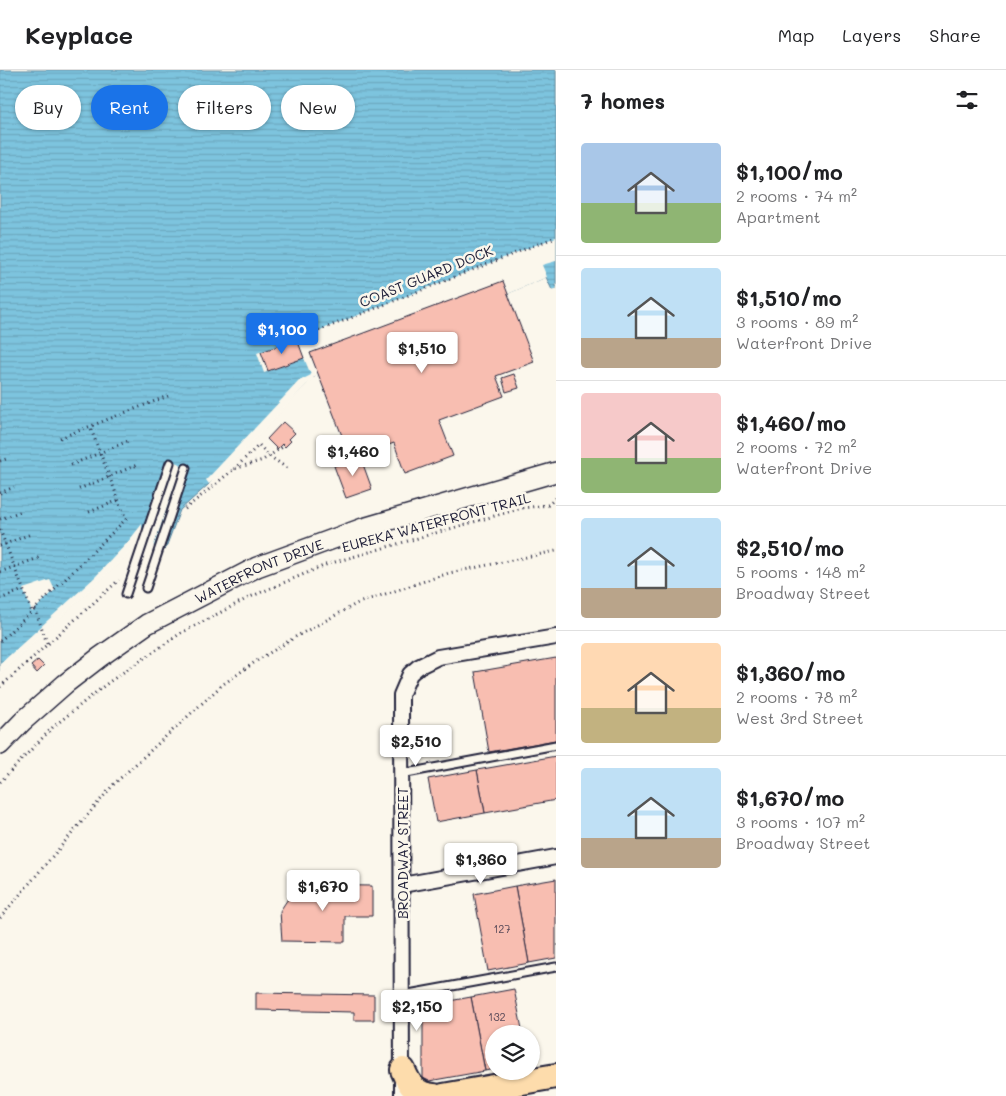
<!DOCTYPE html>
<meta charset="utf-8">
<style>
:root{--surface:#fff;--page:#f6f6f6;--text:#202124;--muted:#757577;--line:#e0e0e0;--accent:#1a73e8}
body{margin:0;font-family:Mali,sans-serif;background:var(--page);color:var(--text);height:100vh;display:flex;flex-direction:column;font-size:19px;white-space:nowrap}
*{box-sizing:border-box;margin:0}
p{font-size:16px;color:var(--muted)}
.icon{flex:none;width:28px;height:28px;fill:none;stroke:currentColor;stroke-width:2;stroke-linecap:round;stroke-linejoin:round}
.map{position:relative;flex:1;overflow:hidden}
.side{display:flex;flex-direction:column;background:var(--surface);width:450px}
.side>*{flex:none}
.top-card{position:absolute;left:15px;top:15px;width:465px;height:45px;display:flex;gap:10px}
.controls{position:absolute;left:485px;top:955px;display:grid;gap:10px}
.controls a{display:grid;place-items:center;width:55px;height:55px;border-radius:50%;background:var(--surface);box-shadow:0 1px 4px #0004;font-size:25px}
.price{position:absolute;translate:-50% -42px;padding:0 11px;border-radius:5px;background:#fff;color:#222;font-size:16px;line-height:32px;filter:drop-shadow(0 1px 2px #0008)}
.price::after{content:'';position:absolute;left:50%;top:30px;width:15px;height:11px;margin-left:-8px;background:inherit;clip-path:polygon(0 0,100% 0,50% 100%)}
.price.active{background:var(--accent);color:#fff}
ul{padding:0;list-style:none}
li{display:flex;align-items:center;gap:15px;height:125px;padding:0 25px}
li+li{border-top:1px solid var(--line)}
li span{display:grid;place-items:center;flex:none;width:140px;height:100px;border-radius:5px;color:#555}
li>.icon{margin-inline-start:auto}
span .icon{width:60px;height:60px;fill:#fffc;stroke-width:1}
li b{font-size:21px}
h2{display:flex;justify-content:space-between;align-items:center;height:60px;padding:0 25px;font-size:21px}
.pill{padding:0 18px;border-radius:22px;background:var(--surface);box-shadow:0 1px 4px #0004;font-size:18px;line-height:45px}
.pill.active{background:var(--accent);color:#fff}
header{display:flex;align-items:center;gap:30px;box-sizing:border-box;height:70px;padding:0 25px;background:var(--surface);border-bottom:1px solid var(--line)}
header strong{font-size:24px}
nav{display:flex;gap:28px;margin-inline-start:auto;font-size:18px}
main{display:flex;flex:1;min-height:0}
.map>svg:first-child{display:block}
.water{fill:url(#water-rules);stroke:#59839d}
.pier{fill:#fbf7ec}
.building{fill:#f8beb1;stroke:#22223b}
.lines{fill:none;stroke-linecap:round;stroke-linejoin:round}
.lane-casing{stroke:#22223b;stroke-width:11}
.street-casing{stroke:#22223b;stroke-width:18}
.secondary-casing{stroke:#22223b;stroke-width:22}
.highway-casing{stroke:#22223b;stroke-width:28}
.path{stroke:#22223b;stroke-width:3;stroke-dasharray:1 4;stroke-linecap:butt}
.lane{stroke:#fbf7ec;stroke-width:7}
.street{stroke:#fbf7ec;stroke-width:14}
.secondary{stroke:#fbf7ec;stroke-width:19}
.highway{stroke:#fddcac;stroke-width:24}
.labels{text-anchor:middle;dominant-baseline:central;stroke-width:5;stroke-linejoin:round;paint-order:stroke}
.number-label{font-size:11px;fill:#584958}
.street-label{font-size:14px;fill:#22223b;stroke:#fbf7ec}
</style>
<header>
<strong>Keyplace</strong>
<nav><a>Map</a><a>Layers</a><a>Share</a></nav>
</header>
<main>
<div class="map">
<svg width="556" height="1026" viewBox="0 0 556 1026">
<defs>
<pattern id="water-rules" width="6" height="5" patternUnits="userSpaceOnUse" patternTransform="scale(1.25)"><rect width="6" height="5" fill="#7dc4de"/><path d="M0 2.5h6" fill="none" stroke="#6ca8bf"/></pattern>
</defs>
<rect width="100%" height="100%" fill="#fbf7ec"/>
<filter id="ink" filterUnits="userSpaceOnUse"><feTurbulence type="fractalNoise" baseFrequency=".02" numOctaves="2"/><feDisplacementMap in="SourceGraphic" scale="10" xChannelSelector="R" yChannelSelector="G"/><feConvolveMatrix kernelMatrix="1 2 1 2 8 2 1 2 1" color-interpolation-filters="sRGB"/></filter>
<g filter="url(#ink)">
<!-- water -->
<polygon class="water" points="0,0 556,0 556,219 552,220 546,207 312,308 209,414 180,440 165,480 139,471 0,601"/>
<!-- pier -->
<g class="pier">
<polygon points="556,167 556,191 542,195 547,207 313,308 313,310 307,314 225,401 209,414 206,410 299,311 311,305 304,288 264,303 257,283 305,266"/>
<polygon points="175,392 182,395 153,478 146,476"/>
<polygon points="142,454 142,466 137,476 0,604 0,594 95,507 127,473"/>
<polygon points="50,510 55,520 32,542 23,519"/>
</g>
<!-- building -->
<g class="building">
<polygon points="503,211 534,292 496,306 504,326 439,350 453,386 405,404 394,373 351,389 310,283"/>
<polygon points="297,269 304,288 268,301 261,282"/>
<polygon points="514,304 519,318 506,322 502,308"/>
<polygon points="283,352 295,363 289,369 291,371 285,377 282,374 277,379 267,369"/>
<polygon points="360,386 372,419 346,428 334,396"/>
<polygon points="556,588 556,670 489,682 475,602"/>
<polygon points="38,590 44,596 37,603 31,596"/>
<polygon points="556,686 556,730 485,743 477,700"/>
<polygon points="477,700 485,743 436,752 428,709"/>
<polygon points="556,809 556,888 529,893 515,816"/>
<polygon points="297,815 372,816 372,846 345,846 345,872 282,871 280,841"/>
<polygon points="515,816 529,893 488,901 474,824"/>
<polygon points="514,919 523,964 494,964 494,999 485,1001 471,927"/>
<polygon points="256,923 374,925 374,950 354,950 354,942 256,940"/>
<polygon points="471,927 485,1001 429,1011 423,1008 423,943 444,932"/>
</g>
<g class="lines">
<defs>
<g id="lane">
<polyline points="146,518 186,398"/>
<polyline points="126,524 170,393"/>
<polyline points="401,704 556,675"/>
<polyline points="403,925 556,897"/>
</g>
<g id="street">
<polyline points="402,815 556,787"/>
<polyline points="402,1026 401,625 410,604 418,597 438,587 556,567"/>
</g>
<g id="secondary">
<path id="s1" d="M0 675 23 651 65 614 100 587 147 554 257 497 363 458 556 402"/>
</g>
<g id="highway">
<path d="M403 1000C409 1015 416 1025 434 1026"/>
<polyline points="443,1026 556,1006"/>
</g>
</defs>
<!-- lane casing -->
<use href="#lane" class="lane-casing"/>
<!-- street casing -->
<use href="#street" class="street-casing"/>
<!-- secondary casing -->
<use href="#secondary" class="secondary-casing"/>
<!-- highway casing -->
<use href="#highway" class="highway-casing"/>
<!-- path -->
<g class="path">
<polyline points="305,266 556,167"/>
<polyline points="60,368 168,326"/>
<polyline points="0,391 6,389"/>
<polyline points="71,395 128,371"/>
<polyline points="234,399 259,375 269,386 287,398"/>
<polyline points="79,419 137,395"/>
<polyline points="0,423 14,417"/>
<polyline points="185,439 234,399 263,390 284,376"/>
<polyline points="89,442 119,430"/>
<polyline points="0,449 22,441"/>
<polyline points="0,460 32,542"/>
<polyline points="0,476 31,464"/>
<polyline points="0,502 41,487"/>
<polyline points="0,529 23,520"/>
<polyline points="35,539 47,573"/>
<polyline points="0,571 35,539 126,449 90,357"/>
<polyline points="0,617 119,510"/>
<polyline points="0,712 53,657 109,612 181,563 250,527 328,494 522,438 548,435 556,428"/>
<polyline points="0,848 114,714 222,615 258,590 297,566 358,533 449,503 556,481"/>
</g>
<!-- lane -->
<use href="#lane" class="lane"/>
<!-- street -->
<use href="#street" class="street"/>
<!-- secondary -->
<use href="#secondary" class="secondary"/>
<!-- highway -->
<use href="#highway" class="highway"/>
</g>
</g>
<g class="labels">
<!-- number labels -->
<g class="number-label">
<text x="502" y="858">127</text>
<text x="497" y="946">132</text>
</g>
<!-- street labels -->
<g class="street-label">
<text transform="translate(426 206) rotate(-22)">COAST GUARD DOCK</text>
<text transform="translate(436 452) rotate(-15)">EUREKA WATERFRONT TRAIL</text>
<text stroke="none"><textPath href="#s1" startOffset="315">WATERFRONT DRIVE</textPath></text>
<text transform="translate(402 783) rotate(-90)">BROADWAY STREET</text>
</g>
</g>
</svg>
<div class="controls">
<a><svg class="icon" aria-label="layers" viewBox="0 0 24 24"><path d="M12 4l9 5-9 5-9-5zM3 14l9 5 9-5"/></svg></a>
</div>
<b class="price active" style="left:282px;top:285px">$1,100</b>
<b class="price" style="left:422px;top:304px">$1,510</b>
<b class="price" style="left:353px;top:407px">$1,460</b>
<b class="price" style="left:416px;top:697px">$2,510</b>
<b class="price" style="left:481px;top:815px">$1,360</b>
<b class="price" style="left:323px;top:842px">$1,670</b>
<b class="price" style="left:417px;top:962px">$2,150</b>
<div class="top-card">
<a class="pill">Buy</a>
<a class="pill active">Rent</a>
<a class="pill">Filters</a>
<a class="pill">New</a>
</div>
</div>
<section class="side">
<h2>7 homes<svg class="icon" aria-label="filters" viewBox="0 0 24 24"><path d="M4 7h16M4 17h16"/><circle cx="9" cy="7" r="2"/><circle cx="15" cy="17" r="2"/></svg></h2>
<ul>
<li><span style="background:linear-gradient(#a9c7e8 60%,#8fb573 0)"><svg class="icon" aria-label="home" viewBox="0 0 24 24"><path d="M3 11l9-7 9 7M6 9v11h12V9"/></svg></span><div><b>$1,100/mo</b><p>2 rooms · 74 m²</p><p>Apartment</p></div></li>
<li><span style="background:linear-gradient(#bfe0f5 70%,#b9a48a 0)"><svg class="icon" aria-label="home" viewBox="0 0 24 24"><path d="M3 11l9-7 9 7M6 9v11h12V9"/></svg></span><div><b>$1,510/mo</b><p>3 rooms · 89 m²</p><p>Waterfront Drive</p></div></li>
<li><span style="background:linear-gradient(#f6c9c9 65%,#8fb573 0)"><svg class="icon" aria-label="home" viewBox="0 0 24 24"><path d="M3 11l9-7 9 7M6 9v11h12V9"/></svg></span><div><b>$1,460/mo</b><p>2 rooms · 72 m²</p><p>Waterfront Drive</p></div></li>
<li><span style="background:linear-gradient(#bfe0f5 70%,#b9a48a 0)"><svg class="icon" aria-label="home" viewBox="0 0 24 24"><path d="M3 11l9-7 9 7M6 9v11h12V9"/></svg></span><div><b>$2,510/mo</b><p>5 rooms · 148 m²</p><p>Broadway Street</p></div></li>
<li><span style="background:linear-gradient(#ffd9b3 65%,#c2b280 0)"><svg class="icon" aria-label="home" viewBox="0 0 24 24"><path d="M3 11l9-7 9 7M6 9v11h12V9"/></svg></span><div><b>$1,360/mo</b><p>2 rooms · 78 m²</p><p>West 3rd Street</p></div></li>
<li><span style="background:linear-gradient(#bfe0f5 70%,#b9a48a 0)"><svg class="icon" aria-label="home" viewBox="0 0 24 24"><path d="M3 11l9-7 9 7M6 9v11h12V9"/></svg></span><div><b>$1,670/mo</b><p>3 rooms · 107 m²</p><p>Broadway Street</p></div></li>
</ul>
</section>
</main>
